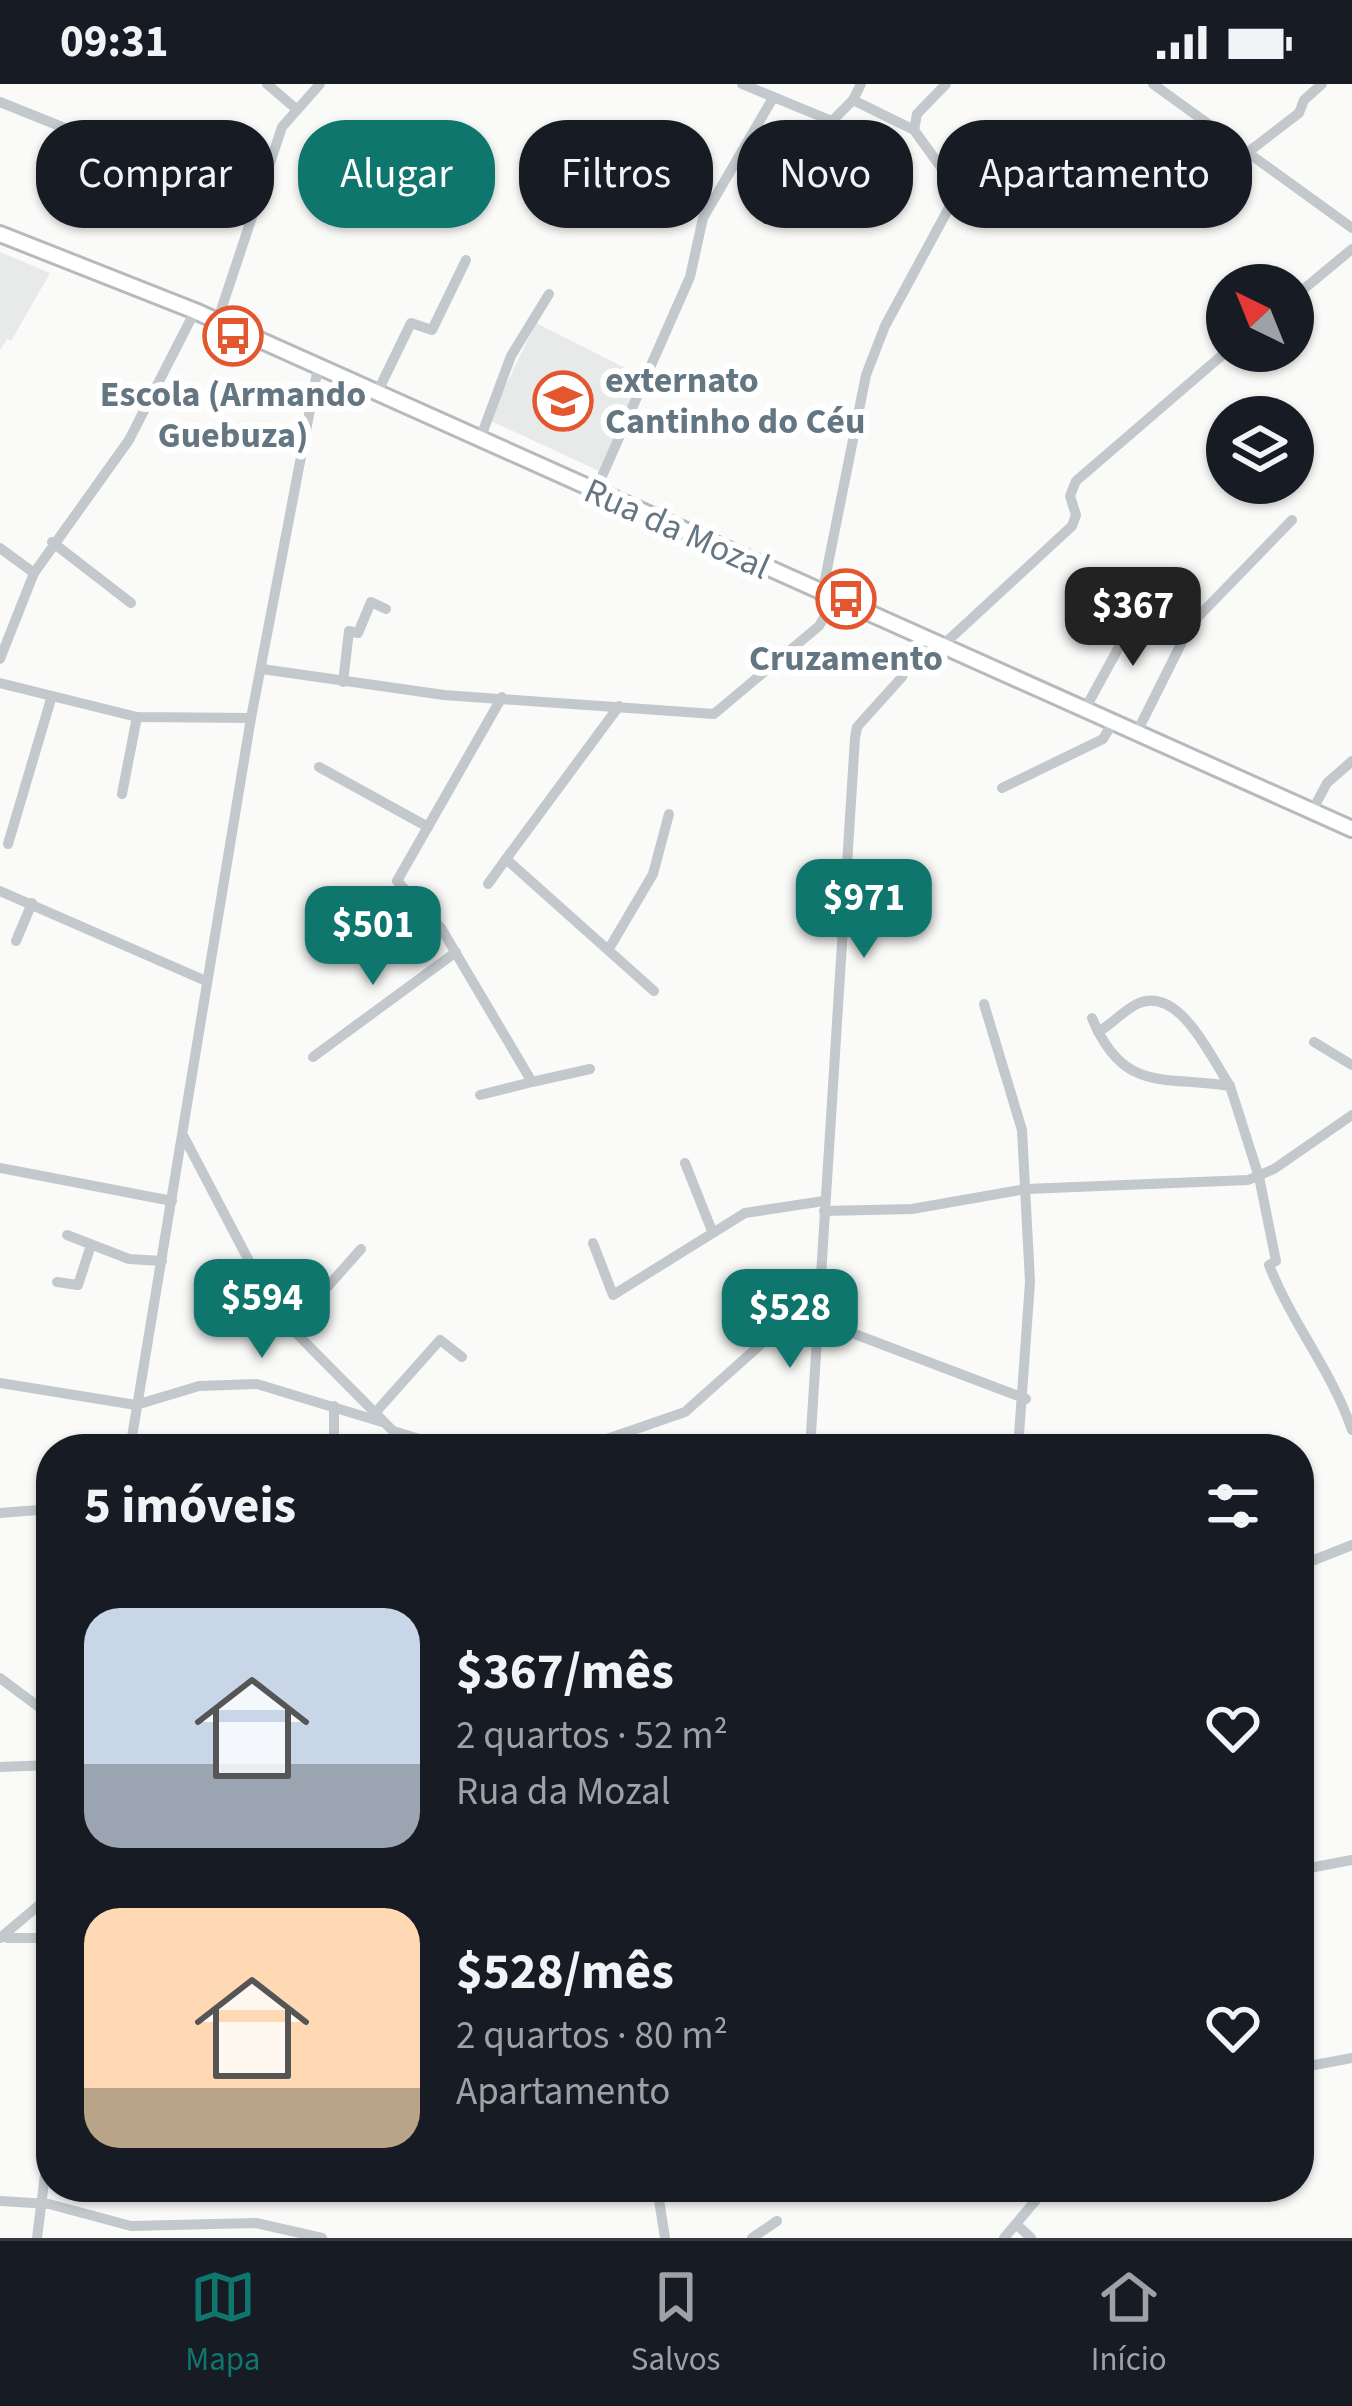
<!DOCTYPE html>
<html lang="pt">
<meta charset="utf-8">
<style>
:root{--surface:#171b24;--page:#242831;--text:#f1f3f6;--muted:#9ea1a6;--line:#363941;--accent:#0f766e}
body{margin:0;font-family:"Source Sans 3",sans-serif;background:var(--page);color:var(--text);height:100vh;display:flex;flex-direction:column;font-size:45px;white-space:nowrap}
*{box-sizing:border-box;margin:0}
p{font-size:39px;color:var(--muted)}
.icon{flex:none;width:66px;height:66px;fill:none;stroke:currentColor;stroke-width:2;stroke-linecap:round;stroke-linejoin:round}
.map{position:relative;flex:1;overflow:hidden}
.panel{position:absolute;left:36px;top:1350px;width:1278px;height:768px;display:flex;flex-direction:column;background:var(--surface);border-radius:48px;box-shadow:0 3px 9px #0004}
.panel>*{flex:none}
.guide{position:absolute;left:36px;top:36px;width:1281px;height:108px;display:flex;gap:24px}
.needle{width:78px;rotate:317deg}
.tools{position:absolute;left:1206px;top:180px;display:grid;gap:24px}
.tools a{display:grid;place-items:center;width:108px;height:108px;border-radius:50%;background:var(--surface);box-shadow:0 3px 9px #0004;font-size:60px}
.price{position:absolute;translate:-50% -102px;padding:0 27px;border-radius:24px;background:var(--accent);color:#fff;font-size:39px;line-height:78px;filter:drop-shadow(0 3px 6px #0008)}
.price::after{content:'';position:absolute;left:50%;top:72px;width:36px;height:27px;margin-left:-18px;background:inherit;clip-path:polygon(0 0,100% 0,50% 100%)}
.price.current{background:#222;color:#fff}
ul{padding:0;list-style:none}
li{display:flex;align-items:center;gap:36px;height:300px;padding:0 48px}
li span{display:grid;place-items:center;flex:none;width:336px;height:240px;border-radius:36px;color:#555}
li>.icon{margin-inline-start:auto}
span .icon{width:144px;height:144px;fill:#fffc;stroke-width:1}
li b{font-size:51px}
h2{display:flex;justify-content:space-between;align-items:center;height:144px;padding:0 48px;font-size:51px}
.tag{padding:0 42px;border-radius:48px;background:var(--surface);box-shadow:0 3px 9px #0004;font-size:42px;line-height:108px}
.tag.current{background:var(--accent);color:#fff}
.status{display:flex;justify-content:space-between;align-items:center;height:84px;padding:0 60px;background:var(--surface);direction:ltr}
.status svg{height:33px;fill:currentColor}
.dock{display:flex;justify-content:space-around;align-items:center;height:168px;border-top:3px solid var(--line);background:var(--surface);font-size:33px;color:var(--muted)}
.dock a{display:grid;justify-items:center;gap:6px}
.dock .current{color:var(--accent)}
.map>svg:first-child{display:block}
.built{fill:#e8e9e9}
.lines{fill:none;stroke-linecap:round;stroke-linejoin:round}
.major-casing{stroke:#b5babe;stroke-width:20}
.minor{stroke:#c3c8cc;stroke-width:10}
.major{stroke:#fff;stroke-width:14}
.labels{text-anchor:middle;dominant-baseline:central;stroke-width:12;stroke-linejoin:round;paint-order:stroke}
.poi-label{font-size:36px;font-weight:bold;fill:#657683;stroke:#fff}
.street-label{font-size:36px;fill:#657683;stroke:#fff}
</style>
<div class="status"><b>09:31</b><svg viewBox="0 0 49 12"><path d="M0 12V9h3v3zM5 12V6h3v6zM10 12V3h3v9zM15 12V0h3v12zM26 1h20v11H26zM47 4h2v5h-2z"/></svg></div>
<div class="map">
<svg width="1352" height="2154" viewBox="0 0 1352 2154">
<rect width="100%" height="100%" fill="#fafaf8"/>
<!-- built -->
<g class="built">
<polygon points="0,168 50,189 11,257 7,255 0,266"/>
<polygon points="536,239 641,292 599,387 489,336"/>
</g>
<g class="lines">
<defs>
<polyline id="major" points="0,150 195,227 1352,745"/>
</defs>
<!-- major casing -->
<use href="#major" class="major-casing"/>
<!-- minor -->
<g class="minor">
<polyline points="267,0 295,24"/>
<polyline points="742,0 832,37 853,16"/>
<polyline points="1153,0 1352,144"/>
<polyline points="0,18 97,57"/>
<polyline points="914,46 917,30 946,0"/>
<polyline points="1247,69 1299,29 1304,16 1322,0"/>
<polyline points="1293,214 1352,165"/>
<polyline points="217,238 282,43 320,0"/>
<polyline points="377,309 411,239 432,246 466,176"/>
<polyline points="480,355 511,272 549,210"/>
<polyline points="595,408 690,193 703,134 773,14"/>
<polyline points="52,458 131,519"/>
<polyline points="0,464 34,489"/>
<polyline points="822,510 866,291 885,242 958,107 914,46 853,16 861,0"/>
<polyline points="942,562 1072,442 1076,431 1070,412 1076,397 1227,267"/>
<polyline points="0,575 34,489 129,356 195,227"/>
<polyline points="262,585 444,611 714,630 819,542 835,515"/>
<polyline points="343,598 349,547 358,549 371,518 386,525"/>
<polyline points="0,599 137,633 251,634"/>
<polyline points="619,622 506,775 654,907"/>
<polyline points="1085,625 1141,523"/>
<polyline points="1137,648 1191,540 1292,436"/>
<polyline points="319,683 428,743"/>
<polyline points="1002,704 1103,655 1113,638"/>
<polyline points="122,710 137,633"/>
<polyline points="1312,727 1327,699 1352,677"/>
<polyline points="8,760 51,615"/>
<polyline points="488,800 506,775"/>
<polyline points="0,807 206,897"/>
<polyline points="16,857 32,819"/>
<polyline points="610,863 653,790 669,730"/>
<polyline points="984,920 1022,1046 1030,1198 1018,1365"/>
<path d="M1092 934C1124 1011 1165 991 1230 1002L1259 1093 1276 1177 1269 1181C1292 1240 1332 1287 1352 1346"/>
<path d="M1098 948C1112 940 1123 927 1137 920 1179 900 1211 974 1230 1002"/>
<polyline points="1314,958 1352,981"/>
<polyline points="313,973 456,868"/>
<polyline points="532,998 590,985"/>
<polyline points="480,1011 532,998 441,844 397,797 502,613"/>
<polyline points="184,1053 270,1217 291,1244 393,1347 452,1365"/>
<polyline points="685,1079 712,1147"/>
<polyline points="0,1084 172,1117"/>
<polyline points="824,1127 912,1125 1026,1105 1248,1096 1274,1085 1352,1031"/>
<polyline points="67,1151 129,1175 162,1177"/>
<polyline points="593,1159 613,1211 745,1129 824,1117"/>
<polyline points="57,1198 78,1201 91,1161"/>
<polyline points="815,1235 1026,1315"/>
<polyline points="291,1244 361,1165"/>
<polyline points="0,1299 136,1321 199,1302 257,1300 382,1338"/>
<polyline points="375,1329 440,1256 462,1273"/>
<polyline points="1020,1357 1042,1365"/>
<polyline points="130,1365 251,634 318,284"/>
<polyline points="334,1365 334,1322"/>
<polyline points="578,1365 685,1328 816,1211"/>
<polyline points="810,1365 855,654 857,643 902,593 921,552"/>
<polyline points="0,1429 51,1425"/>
<polyline points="1299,1482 1352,1461"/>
<polyline points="1299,1574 1302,1582"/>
<polyline points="0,1594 51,1632"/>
<polyline points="0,1683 51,1681"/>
<polyline points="1299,1786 1352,1776"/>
<polyline points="0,1854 51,1811"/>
<polyline points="7,1854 51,1854"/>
<polyline points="1299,1984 1352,1974"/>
<polyline points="657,2103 665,2154"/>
<polyline points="1219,2103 1227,2112"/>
<polyline points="0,2117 49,2120 131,2142 256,2139 322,2154"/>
<polyline points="1016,2140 1031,2154"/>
<polyline points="37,2154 51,2043"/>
<polyline points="752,2154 777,2137"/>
<polyline points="1004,2154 1047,2103"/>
</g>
<!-- major -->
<use href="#major" class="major"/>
</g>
<!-- icons -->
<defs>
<symbol id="bus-ring" viewBox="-11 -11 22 22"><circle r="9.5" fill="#fff" stroke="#e4572e" stroke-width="1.5"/><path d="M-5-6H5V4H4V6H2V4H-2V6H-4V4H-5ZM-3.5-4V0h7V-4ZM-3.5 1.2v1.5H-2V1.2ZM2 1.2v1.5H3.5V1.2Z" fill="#e4572e"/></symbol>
<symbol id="school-ring" viewBox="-11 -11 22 22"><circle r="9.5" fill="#fff" stroke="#e4572e" stroke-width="1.5"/><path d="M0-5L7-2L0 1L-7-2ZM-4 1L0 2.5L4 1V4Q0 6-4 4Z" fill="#e4572e"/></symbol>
</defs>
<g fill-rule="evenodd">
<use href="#bus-ring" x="200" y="219" width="66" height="66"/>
<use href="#school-ring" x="530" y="284" width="66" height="66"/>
<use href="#bus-ring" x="813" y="482" width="66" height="66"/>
</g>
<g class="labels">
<!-- poi labels -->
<g class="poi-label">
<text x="605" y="296" text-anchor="start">externato<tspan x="605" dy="41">Cantinho do Céu</tspan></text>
<text x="233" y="310">Escola (Armando<tspan x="233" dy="41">Guebuza)</tspan></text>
<text x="846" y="574">Cruzamento</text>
</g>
<!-- street labels -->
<g class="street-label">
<text transform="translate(677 445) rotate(24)">Rua da Mozal</text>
</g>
</g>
</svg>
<div class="tools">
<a><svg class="needle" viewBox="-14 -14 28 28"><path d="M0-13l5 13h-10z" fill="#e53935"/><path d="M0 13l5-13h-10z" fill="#9ea1a6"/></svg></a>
<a><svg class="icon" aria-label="layers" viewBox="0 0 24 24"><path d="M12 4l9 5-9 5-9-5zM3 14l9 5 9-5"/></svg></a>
</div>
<b class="price current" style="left:1133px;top:585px">$367</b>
<b class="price" style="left:864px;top:877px">$971</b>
<b class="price" style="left:373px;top:904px">$501</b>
<b class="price" style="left:262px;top:1277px">$594</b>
<b class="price" style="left:790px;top:1287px">$528</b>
<div class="guide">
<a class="tag">Comprar</a>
<a class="tag current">Alugar</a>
<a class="tag">Filtros</a>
<a class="tag">Novo</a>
<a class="tag">Apartamento</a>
</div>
<section class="panel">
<h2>5 imóveis<svg class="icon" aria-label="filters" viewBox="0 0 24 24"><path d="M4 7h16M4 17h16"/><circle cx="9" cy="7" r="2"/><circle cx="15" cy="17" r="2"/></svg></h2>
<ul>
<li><span style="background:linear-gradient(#c9d6e8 65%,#9aa5b1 0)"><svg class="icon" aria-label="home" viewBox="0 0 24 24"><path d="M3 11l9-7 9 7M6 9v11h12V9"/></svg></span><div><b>$367/mês</b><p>2 quartos · 52 m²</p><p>Rua da Mozal</p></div><svg class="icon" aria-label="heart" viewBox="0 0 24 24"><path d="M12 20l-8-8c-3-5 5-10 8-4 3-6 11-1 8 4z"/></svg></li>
<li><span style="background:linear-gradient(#ffd9b3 75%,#b9a48a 0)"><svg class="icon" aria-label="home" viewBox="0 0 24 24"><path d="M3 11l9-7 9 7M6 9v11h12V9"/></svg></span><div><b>$528/mês</b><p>2 quartos · 80 m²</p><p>Apartamento</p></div><svg class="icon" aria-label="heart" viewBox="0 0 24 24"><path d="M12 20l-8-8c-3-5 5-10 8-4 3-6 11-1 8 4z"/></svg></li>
</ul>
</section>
</div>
<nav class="dock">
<a class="current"><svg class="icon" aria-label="map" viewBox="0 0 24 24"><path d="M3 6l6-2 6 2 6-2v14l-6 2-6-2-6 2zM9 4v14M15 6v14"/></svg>Mapa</a>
<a><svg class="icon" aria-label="saved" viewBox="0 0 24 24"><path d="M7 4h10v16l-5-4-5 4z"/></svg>Salvos</a>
<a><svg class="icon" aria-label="home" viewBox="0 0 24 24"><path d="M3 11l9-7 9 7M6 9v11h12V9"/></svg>Início</a>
</nav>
